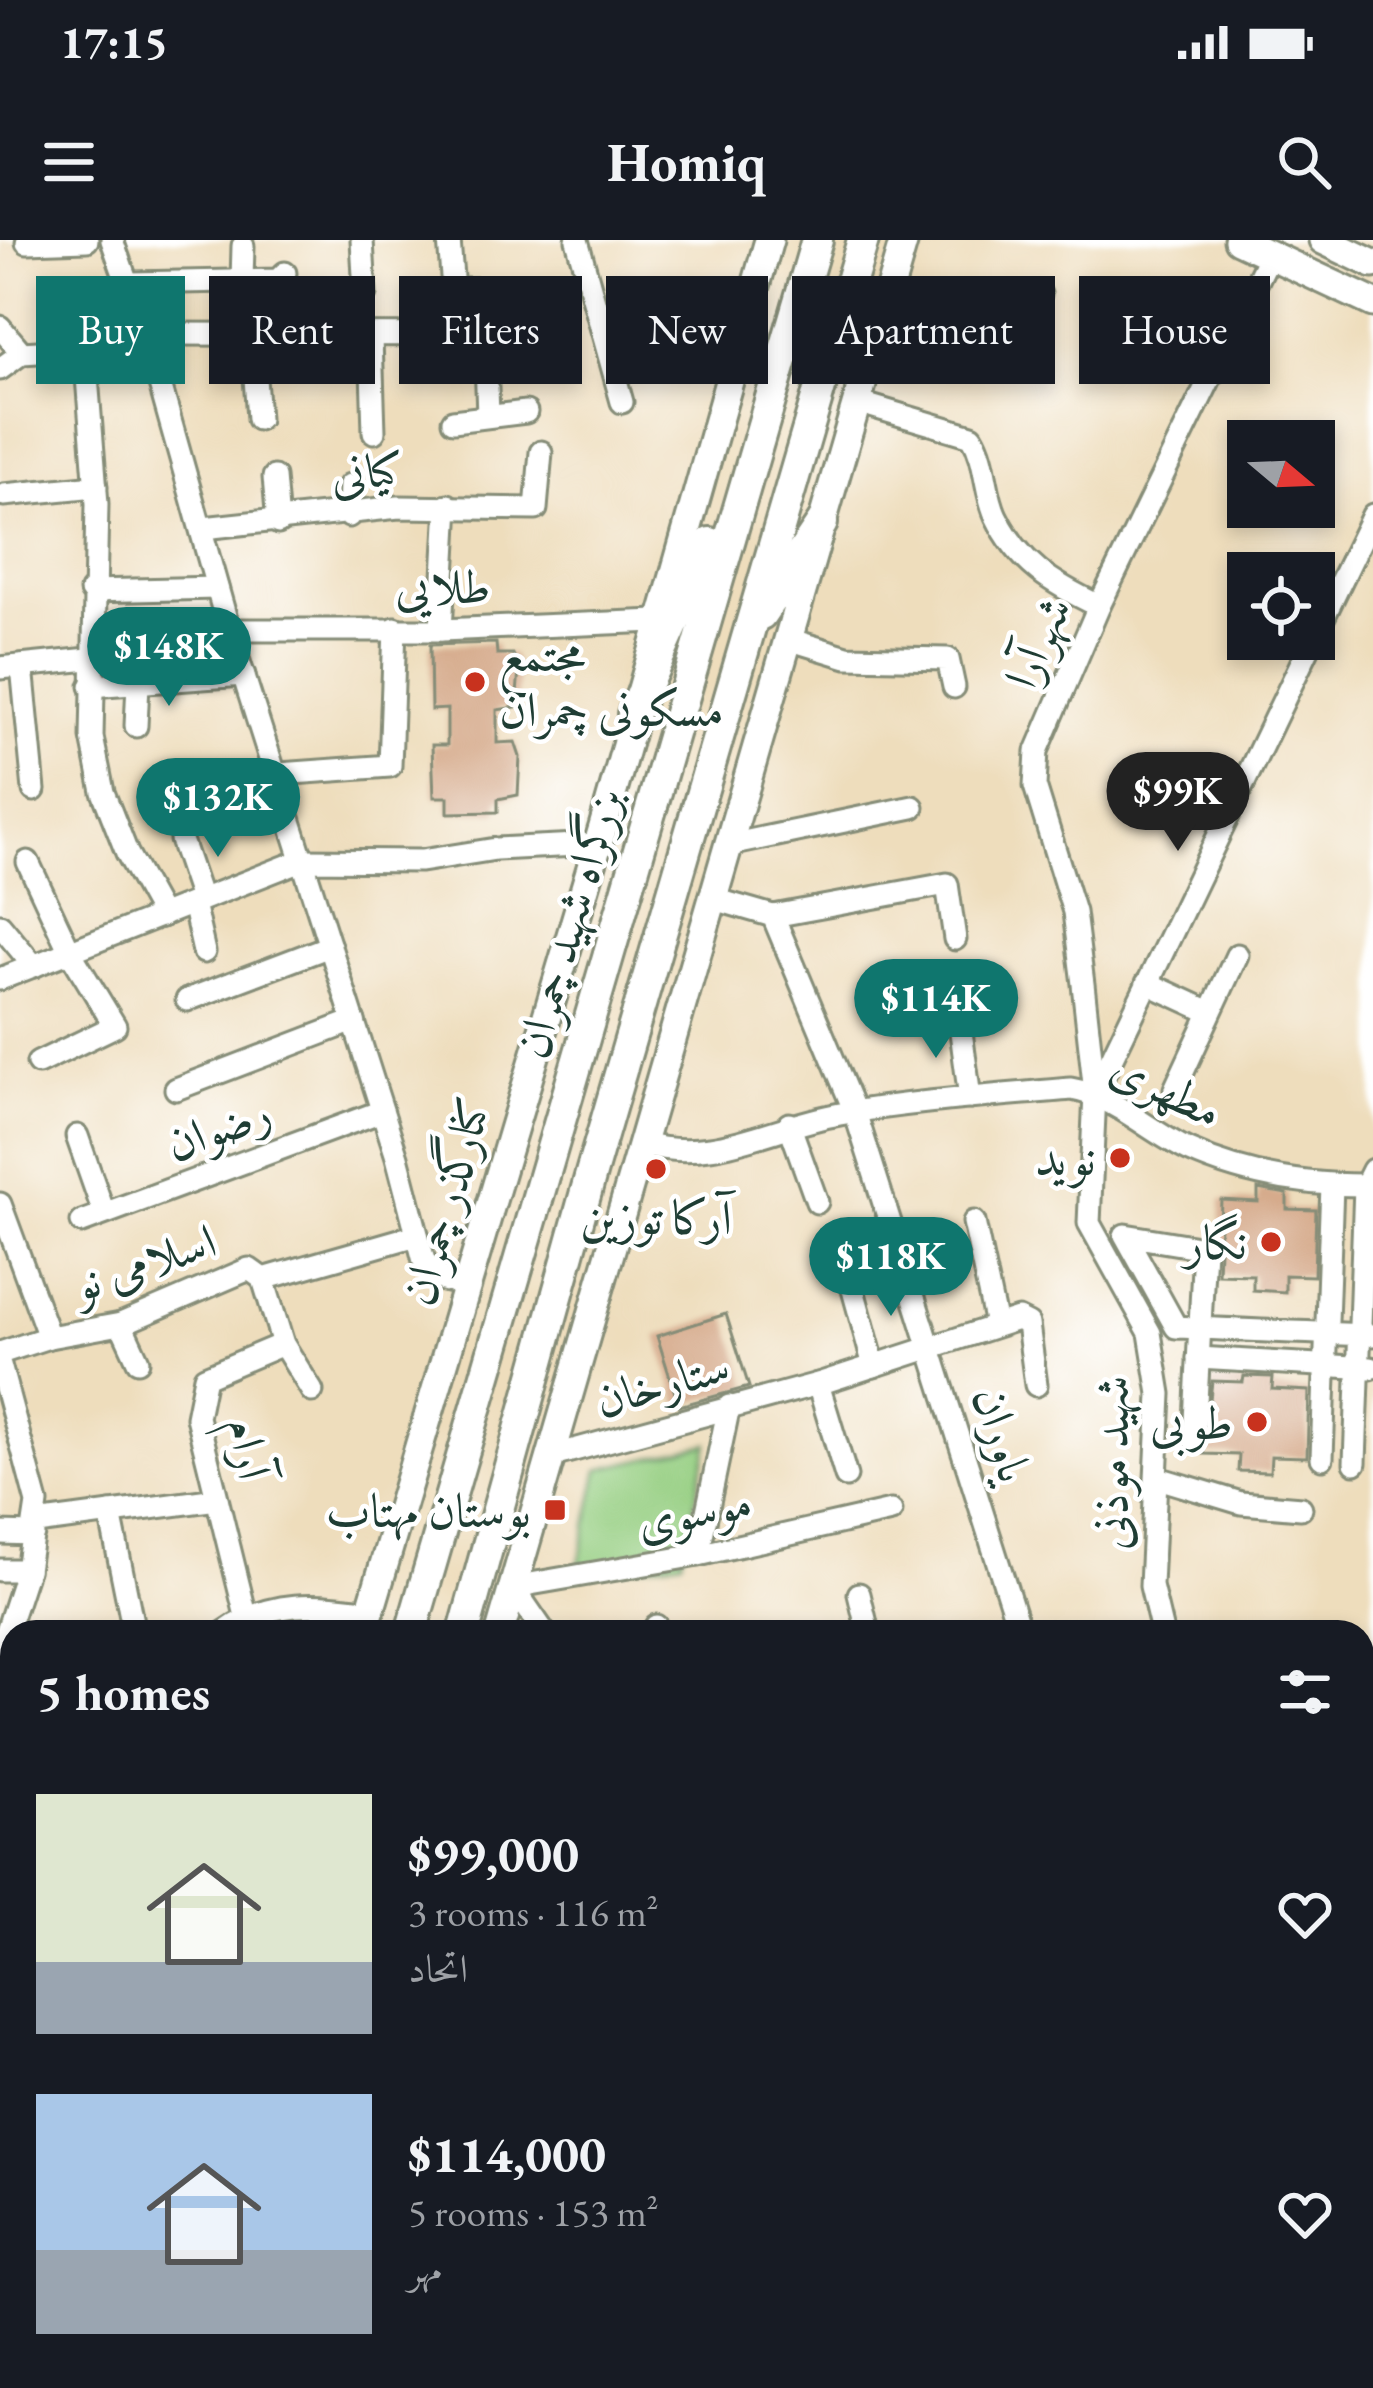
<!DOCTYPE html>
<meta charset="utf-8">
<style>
:root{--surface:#171b24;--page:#242831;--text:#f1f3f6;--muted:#9ea1a6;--accent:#0f766e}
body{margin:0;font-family:"EB Garamond",Amiri,serif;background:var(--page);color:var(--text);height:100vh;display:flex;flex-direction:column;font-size:45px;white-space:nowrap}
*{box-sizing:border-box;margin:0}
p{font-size:39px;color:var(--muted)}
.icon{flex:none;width:66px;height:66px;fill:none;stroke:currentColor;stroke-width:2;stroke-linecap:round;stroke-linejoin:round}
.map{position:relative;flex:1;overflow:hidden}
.drawer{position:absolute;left:0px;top:1380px;width:1374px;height:768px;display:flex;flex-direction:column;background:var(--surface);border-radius:36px 36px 0 0;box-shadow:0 6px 18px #0003}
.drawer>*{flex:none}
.hud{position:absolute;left:36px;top:36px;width:1302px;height:108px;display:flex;gap:24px}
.needle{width:78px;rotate:109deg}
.fabs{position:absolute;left:1227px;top:180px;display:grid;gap:24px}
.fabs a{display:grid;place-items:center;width:108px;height:108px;border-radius:0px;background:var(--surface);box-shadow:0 6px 18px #0003;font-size:60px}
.price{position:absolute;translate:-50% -102px;padding:0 27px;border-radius:42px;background:var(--accent);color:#fff;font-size:39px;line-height:78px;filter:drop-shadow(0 3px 6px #0008)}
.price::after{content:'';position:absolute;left:50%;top:72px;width:36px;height:27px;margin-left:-18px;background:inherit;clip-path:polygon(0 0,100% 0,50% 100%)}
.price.active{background:#222;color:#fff}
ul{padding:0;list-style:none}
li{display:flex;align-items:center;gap:36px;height:300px;padding:0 36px}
li span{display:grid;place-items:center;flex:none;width:336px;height:240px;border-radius:0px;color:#555}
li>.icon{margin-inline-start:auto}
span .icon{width:144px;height:144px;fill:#fffc;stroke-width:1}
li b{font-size:51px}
h2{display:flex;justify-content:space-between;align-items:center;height:144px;padding:0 36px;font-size:51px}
.pill{padding:0 42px;border-radius:0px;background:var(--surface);box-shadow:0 6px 18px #0003;font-size:42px;line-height:108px}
.pill.active{background:var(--accent);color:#fff}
.status{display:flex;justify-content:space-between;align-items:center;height:84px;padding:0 60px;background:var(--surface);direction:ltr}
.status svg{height:33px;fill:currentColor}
header{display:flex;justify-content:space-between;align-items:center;height:156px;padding:0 36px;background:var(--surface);font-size:54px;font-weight:700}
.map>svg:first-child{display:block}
.green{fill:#96cf82;stroke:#5a865b;stroke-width:3}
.building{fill:#d6ab8c}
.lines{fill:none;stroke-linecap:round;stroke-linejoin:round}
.minor-casing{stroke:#868d78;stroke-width:27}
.major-casing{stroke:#868d78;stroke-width:33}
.highway-casing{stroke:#868d78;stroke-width:36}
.minor{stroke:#fff;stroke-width:21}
.major{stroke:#fff;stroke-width:27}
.highway{stroke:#fff;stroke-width:30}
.poi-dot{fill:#c8321e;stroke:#fff;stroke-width:4.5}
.labels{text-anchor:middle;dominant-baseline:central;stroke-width:9;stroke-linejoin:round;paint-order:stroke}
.street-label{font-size:48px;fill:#1f3d34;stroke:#fff}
.poi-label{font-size:48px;fill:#1f3d34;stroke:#fff;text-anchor:end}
</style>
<div class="status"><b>17:15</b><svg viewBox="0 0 49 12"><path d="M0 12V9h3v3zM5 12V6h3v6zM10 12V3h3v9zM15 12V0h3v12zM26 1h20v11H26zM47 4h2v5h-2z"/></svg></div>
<header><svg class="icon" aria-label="menu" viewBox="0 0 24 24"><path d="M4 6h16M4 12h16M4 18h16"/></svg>Homiq<svg class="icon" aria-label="search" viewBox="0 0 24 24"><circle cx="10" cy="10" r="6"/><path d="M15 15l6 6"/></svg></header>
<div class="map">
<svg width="1373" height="2148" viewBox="0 0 1373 2148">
<rect width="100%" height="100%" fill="#fff"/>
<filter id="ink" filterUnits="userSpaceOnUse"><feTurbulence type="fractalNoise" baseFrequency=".00833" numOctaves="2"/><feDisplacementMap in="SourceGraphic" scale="24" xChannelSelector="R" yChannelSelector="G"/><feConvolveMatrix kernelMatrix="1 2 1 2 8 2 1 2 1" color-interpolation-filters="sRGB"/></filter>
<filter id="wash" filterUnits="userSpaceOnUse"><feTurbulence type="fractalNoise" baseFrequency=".004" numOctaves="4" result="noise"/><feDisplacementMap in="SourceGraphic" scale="48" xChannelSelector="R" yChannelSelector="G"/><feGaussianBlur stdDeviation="2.7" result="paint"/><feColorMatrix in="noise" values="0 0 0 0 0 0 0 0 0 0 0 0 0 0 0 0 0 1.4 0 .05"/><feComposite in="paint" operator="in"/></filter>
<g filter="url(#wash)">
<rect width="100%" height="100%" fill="#eeddbc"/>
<!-- green -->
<polygon class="green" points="708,1204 682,1320 576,1337 599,1229"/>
<g id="blocks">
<!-- building -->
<g class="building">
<polygon points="496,403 497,414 513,414 519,429 516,467 497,470 497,503 515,502 520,517 518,555 498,559 498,572 448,573 448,557 434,557 432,505 447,505 447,469 431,470 430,405"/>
<polygon points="1258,949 1287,954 1287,969 1316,970 1314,1036 1285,1035 1285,1052 1253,1050 1253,1035 1218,1034 1221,960 1258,962"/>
<polygon points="726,1074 749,1147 679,1166 657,1096"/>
<polygon points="1244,1136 1273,1137 1272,1149 1309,1151 1307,1217 1271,1216 1270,1232 1238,1231 1239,1215 1204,1214 1212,1141 1243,1142"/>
</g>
</g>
</g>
<g filter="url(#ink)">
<use href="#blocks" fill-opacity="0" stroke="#868d78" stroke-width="3"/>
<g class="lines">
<defs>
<g id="minor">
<polyline points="112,0 149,105 229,390 397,917 424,1021 443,1040 467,1046"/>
<polyline points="362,0 365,54"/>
<polyline points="449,0 453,49 488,49"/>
<polyline points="577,0 622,162"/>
<polyline points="27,2 87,0"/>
<polyline points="242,40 243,6"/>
<polyline points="130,43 278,40 285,33"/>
<polyline points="57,56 70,111"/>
<polyline points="277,69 278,40"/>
<polyline points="599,74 708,65"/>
<polyline points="0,87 22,113"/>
<polyline points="145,94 485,95 488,175"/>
<polyline points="252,97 258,179"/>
<polyline points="371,98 374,192"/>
<polyline points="85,111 97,264 92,497 103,552 127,613 162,676"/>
<polyline points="872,111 923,121 1005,63 1040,54"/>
<polyline points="0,129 22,113 149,105"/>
<path d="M857 162 972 196C987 221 984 250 996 276 1019 324 1053 344 1099 366"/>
<polyline points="453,181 526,172"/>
<polyline points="274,237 278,283"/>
<polyline points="4,255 96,246"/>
<polyline points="349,276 350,245"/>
<polyline points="203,288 399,267 536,269 541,212"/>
<polyline points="91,351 217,348"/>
<polyline points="229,390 441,390 657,381"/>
<polyline points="441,390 448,265"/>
<polyline points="1314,397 1373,275"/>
<polyline points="788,399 847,417 948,419 954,447"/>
<polyline points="22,426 34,550"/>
<polyline points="0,428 89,419"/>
<polyline points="91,446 244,435"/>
<polyline points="136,486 138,443"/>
<polyline points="210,539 390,526 395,388"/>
<polyline points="181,600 201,659"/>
<polyline points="729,605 913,567"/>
<polyline points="28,622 70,712 115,786 38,823"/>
<polyline points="714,659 773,676 855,872 1020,1392"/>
<polyline points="193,663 204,712"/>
<polyline points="773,676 947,644 955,699"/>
<polyline points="0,685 34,726"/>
<polyline points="0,739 302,620 421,621 496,609 598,604"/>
<polyline points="1147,743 1210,772"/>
<polyline points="187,760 330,706"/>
<polyline points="959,777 970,858"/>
<polyline points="176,849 354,781"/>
<polyline points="1175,849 1237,715"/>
<polyline points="1095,853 1313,399"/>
<polyline points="789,884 817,962"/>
<polyline points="77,896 104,973"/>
<path d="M642 904C716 924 767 887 840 874 916 861 994 856 1071 849 1114 856 1148 891 1188 910 1245 936 1311 946 1373 945"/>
<polyline points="0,964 49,1097 121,1084 249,1029 263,1039"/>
<polyline points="82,982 382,871"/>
<polyline points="974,982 996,1085"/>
<polyline points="263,1039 417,995"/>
<polyline points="263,1039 283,1104 312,1151"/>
<polyline points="852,1046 874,1126"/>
<polyline points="121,1084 138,1121"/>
<polyline points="0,1113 49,1097"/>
<polyline points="1198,1118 1371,1128"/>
<polyline points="0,1125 37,1263 27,1330 0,1412"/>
<polyline points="818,1144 846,1236"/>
<path d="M1194 1200C1197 1136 1201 1072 1204 1008L1125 995 1176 1087C1242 1090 1307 1093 1373 1095"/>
<polyline points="552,1216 818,1144 1018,1079 1028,1084 1036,1145"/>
<polyline points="1322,1218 1332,945"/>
<polyline points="1355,1223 1365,946 1373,930"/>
<polyline points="1158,1238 1241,1263 1301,1268"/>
<polyline points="110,1273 134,1392"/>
<polyline points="36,1283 217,1259"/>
<polyline points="0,1293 33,1294"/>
<polyline points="698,1315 729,1166"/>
<polyline points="0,1330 27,1330"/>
<polyline points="859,1354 868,1392"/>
<polyline points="656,1386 658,1392"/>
<path d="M225 1392C270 1359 318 1363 371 1371"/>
<polyline points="250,1392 197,1177 205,1137 283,1104"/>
<polyline points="544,1392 513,1347 698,1315 891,1271"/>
<polyline points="1162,1392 1151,1346 1160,1154 1150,1093 1089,983 1095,853 1083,744 1074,672 1035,546 1037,511 1099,366 1270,15"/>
<polyline points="11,1633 12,1633"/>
<polyline points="1362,1740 1373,1739"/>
<polyline points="0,1936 12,1986"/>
<polyline points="1362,1990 1373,1983"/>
<polyline points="1362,2129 1366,2148"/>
<polyline points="384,2136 385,2148"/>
<polyline points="679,2136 682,2148"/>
<polyline points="773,2136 776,2148"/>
<polyline points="1080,2136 1080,2148"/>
<polyline points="16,2148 17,2136"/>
<polyline points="846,2148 890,2144"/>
<polyline points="1198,2148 1208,2136"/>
</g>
<g id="major">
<polyline points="1238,0 1373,63"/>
<polyline points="1323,0 1373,24"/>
<polyline points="364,1392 603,587 769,0"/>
<polyline points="500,1392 904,0"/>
<polyline points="0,1760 12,1766"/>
<polyline points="142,2148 146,2136"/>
<polyline points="285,2148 288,2136"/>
</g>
<g id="highway">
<polyline points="761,374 822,283"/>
<polyline points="633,474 710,303"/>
<polyline points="411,1392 817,0"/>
<polyline points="464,1392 592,930 863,0"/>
<polyline points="195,2148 198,2136"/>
<polyline points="242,2148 246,2136"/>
</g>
</defs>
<!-- minor casing -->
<use href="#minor" class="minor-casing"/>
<!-- major casing -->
<use href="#major" class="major-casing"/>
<!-- highway casing -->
<use href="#highway" class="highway-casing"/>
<!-- minor -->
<use href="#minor" class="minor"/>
<!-- major -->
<use href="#major" class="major"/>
<!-- highway -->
<use href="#highway" class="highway"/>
</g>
</g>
<!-- markers -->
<g class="poi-dot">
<circle cx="475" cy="442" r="12"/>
<circle cx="1120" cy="918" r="12"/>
<circle cx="656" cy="929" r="12"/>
<circle cx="1271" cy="1002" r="12"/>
<circle cx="1257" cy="1182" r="12"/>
<rect x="543" y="1258" width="24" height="24" rx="6"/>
</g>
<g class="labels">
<!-- street labels -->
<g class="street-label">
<text transform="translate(367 231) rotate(-7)">کیانی</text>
<text x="443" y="346">طلایی</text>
<text transform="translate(1037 402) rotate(-66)">شهرآرا</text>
<text transform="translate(568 683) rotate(-74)">بزرگراه شهید چمران</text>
<text transform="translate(1167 848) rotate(26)">مطهری</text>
<text transform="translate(218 887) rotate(-20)">رضوان</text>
<text transform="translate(445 961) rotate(-74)">کنارگذر چمران</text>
<text transform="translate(144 1022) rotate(-19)">اسلامی نو</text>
<text transform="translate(662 1142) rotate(-16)">ستارخان</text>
<text transform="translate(1003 1194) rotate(73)">یاوران</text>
<text transform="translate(250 1208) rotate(79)">آرام</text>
<text transform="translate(1111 1223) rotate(-90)">شهید موذنی</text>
<text transform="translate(694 1271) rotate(-11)">موسوی</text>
</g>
<!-- poi labels -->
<g class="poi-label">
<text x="499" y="414" text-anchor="start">مجتمع<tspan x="499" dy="55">مسکونی چمران</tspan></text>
<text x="1096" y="918">نوید</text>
<text x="656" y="977" text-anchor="middle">آرکا توزین</text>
<text x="1247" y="1002">نگار</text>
<text x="1233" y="1182">طوبی</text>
<text x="531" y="1270">بوستان مهتاب</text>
</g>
</g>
</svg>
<div class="fabs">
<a><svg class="needle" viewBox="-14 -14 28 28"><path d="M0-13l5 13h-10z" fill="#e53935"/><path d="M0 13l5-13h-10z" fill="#9ea1a6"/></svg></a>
<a><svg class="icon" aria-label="locate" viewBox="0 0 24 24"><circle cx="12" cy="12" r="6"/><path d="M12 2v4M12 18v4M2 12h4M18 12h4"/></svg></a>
</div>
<b class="price" style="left:169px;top:469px">$148K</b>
<b class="price active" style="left:1178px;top:614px">$99K</b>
<b class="price" style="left:218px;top:620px">$132K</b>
<b class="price" style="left:936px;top:821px">$114K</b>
<b class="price" style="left:891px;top:1079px">$118K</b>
<div class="hud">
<a class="pill active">Buy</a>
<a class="pill">Rent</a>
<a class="pill">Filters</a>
<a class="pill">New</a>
<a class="pill">Apartment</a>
<a class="pill">House</a>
</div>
<section class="drawer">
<h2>5 homes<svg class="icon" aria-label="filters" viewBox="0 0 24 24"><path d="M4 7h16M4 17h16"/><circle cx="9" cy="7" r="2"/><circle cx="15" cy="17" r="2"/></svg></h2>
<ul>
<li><span style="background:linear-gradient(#dfe7d0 70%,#9aa5b1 0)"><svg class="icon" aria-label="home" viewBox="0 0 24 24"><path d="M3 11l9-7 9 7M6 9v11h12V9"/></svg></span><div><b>$99,000</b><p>3 rooms · 116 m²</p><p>اتحاد</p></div><svg class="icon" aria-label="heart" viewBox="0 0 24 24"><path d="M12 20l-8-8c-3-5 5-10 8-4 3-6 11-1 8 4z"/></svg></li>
<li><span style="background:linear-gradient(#a9c7e8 65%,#9aa5b1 0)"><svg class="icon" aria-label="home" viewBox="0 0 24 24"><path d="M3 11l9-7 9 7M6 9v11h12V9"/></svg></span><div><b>$114,000</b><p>5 rooms · 153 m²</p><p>مهر</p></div><svg class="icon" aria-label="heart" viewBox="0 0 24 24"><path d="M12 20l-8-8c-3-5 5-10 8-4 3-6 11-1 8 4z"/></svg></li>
</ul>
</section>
</div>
